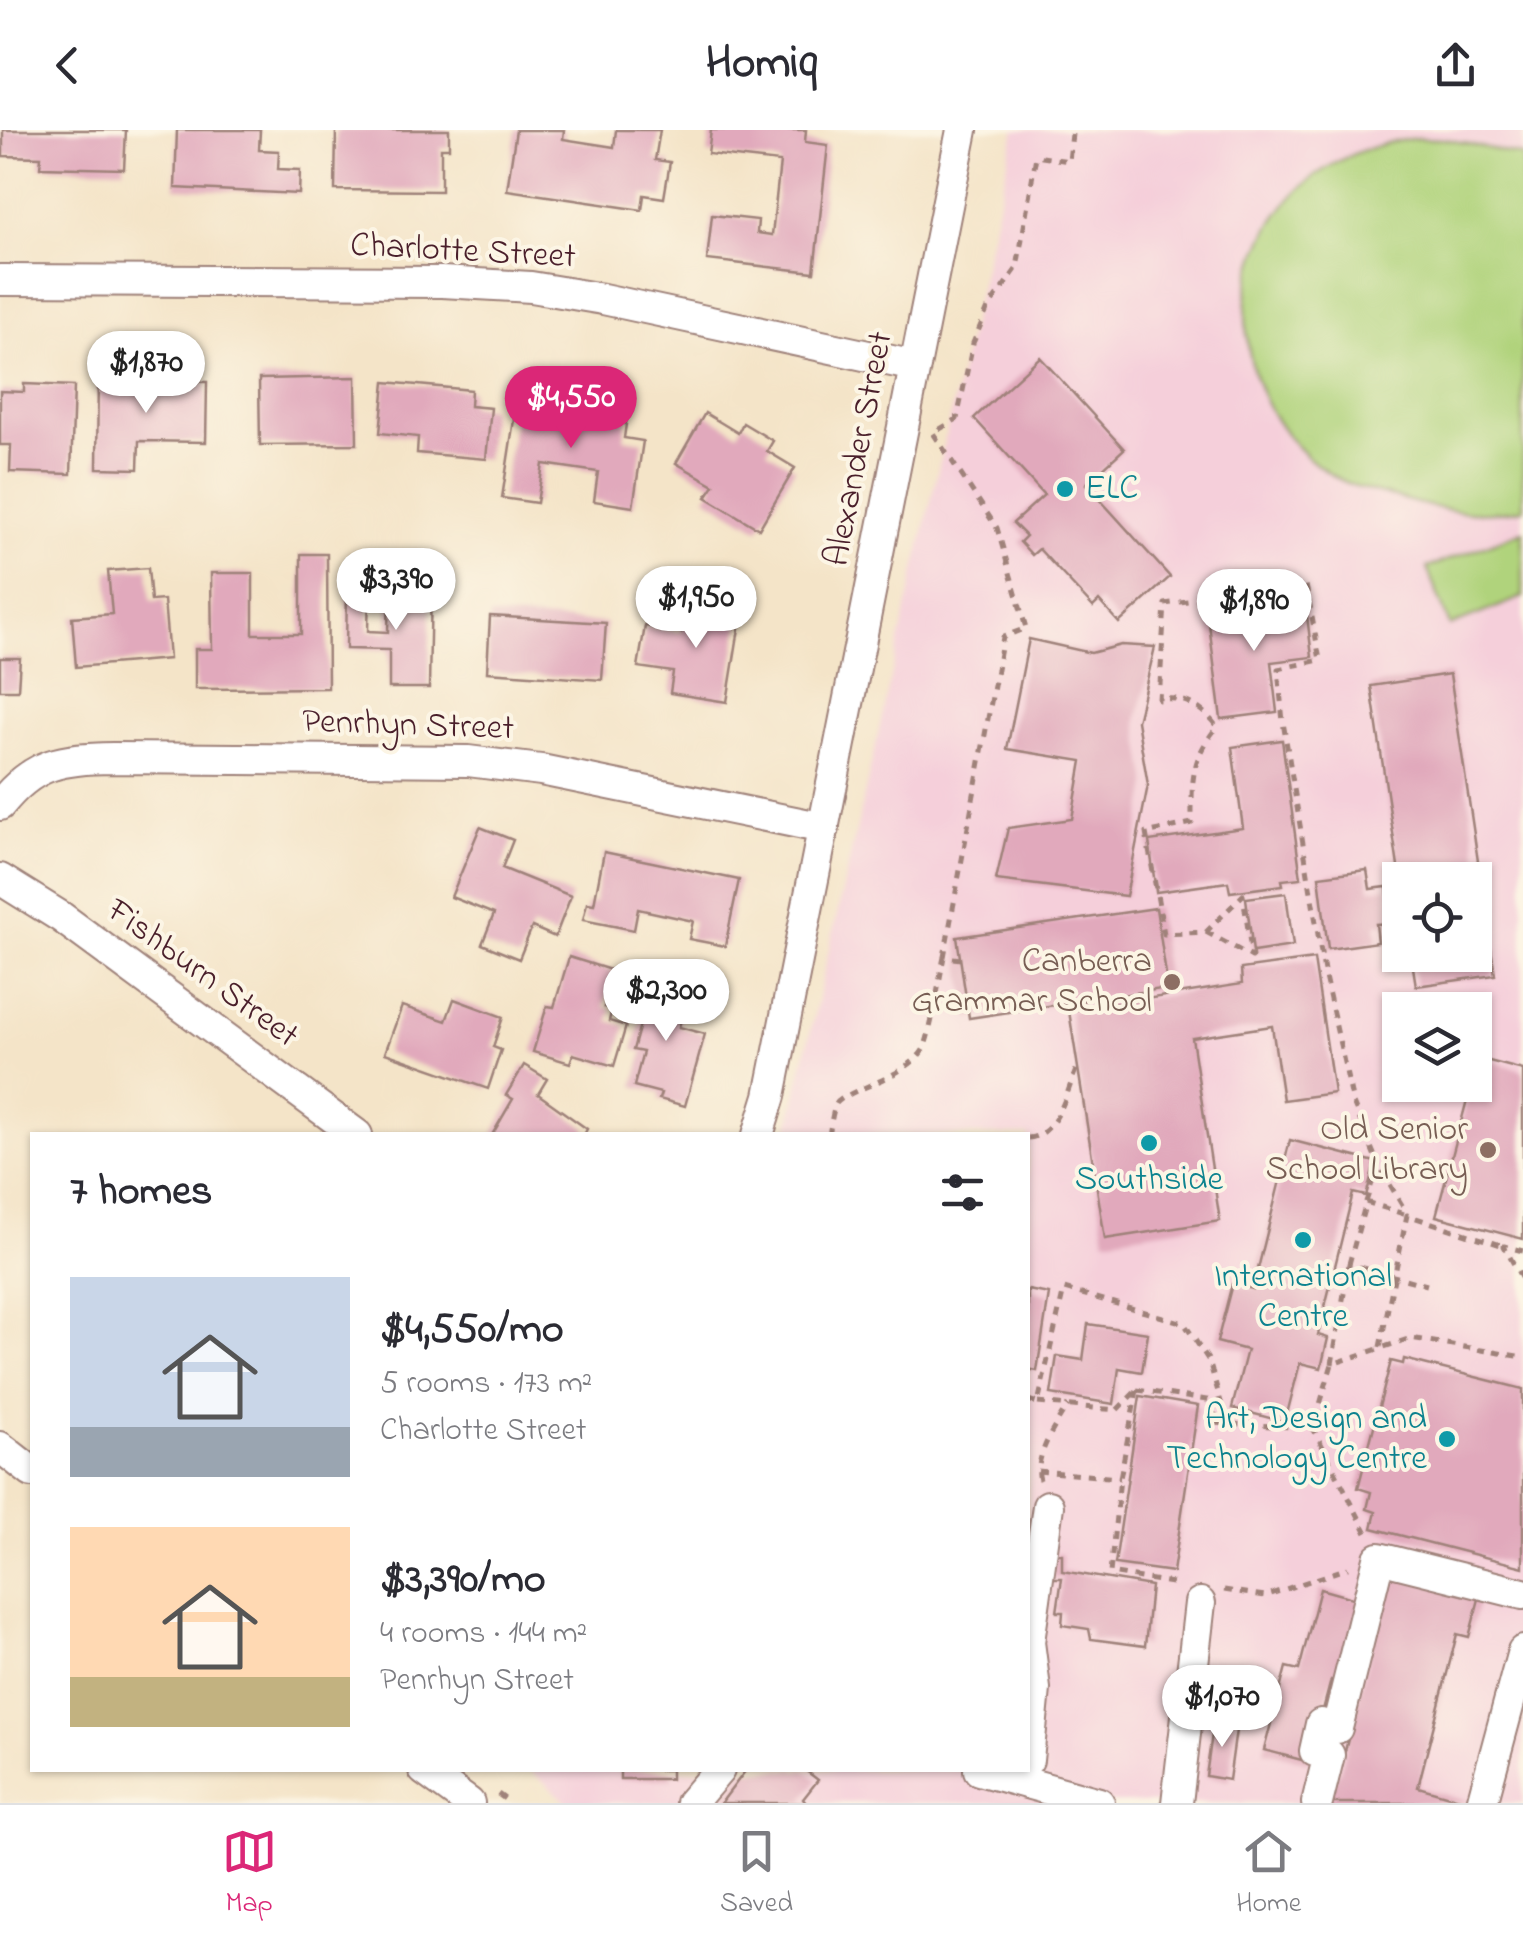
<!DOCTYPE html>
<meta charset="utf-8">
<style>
:root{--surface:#fff;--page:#f7f7f7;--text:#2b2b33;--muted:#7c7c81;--line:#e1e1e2;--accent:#db2777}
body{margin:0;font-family:"Indie Flower",sans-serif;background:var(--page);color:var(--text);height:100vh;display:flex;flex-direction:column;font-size:38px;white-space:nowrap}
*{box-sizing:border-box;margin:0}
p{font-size:32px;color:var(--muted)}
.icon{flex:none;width:55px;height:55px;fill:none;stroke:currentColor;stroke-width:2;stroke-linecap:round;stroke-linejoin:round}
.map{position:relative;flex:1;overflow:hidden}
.panel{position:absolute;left:30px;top:1002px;width:1000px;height:640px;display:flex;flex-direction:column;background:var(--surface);border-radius:0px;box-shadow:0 2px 8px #0004}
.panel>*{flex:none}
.buttons{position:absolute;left:1382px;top:732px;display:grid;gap:20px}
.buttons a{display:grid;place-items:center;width:110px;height:110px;border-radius:0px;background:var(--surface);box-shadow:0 2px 8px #0004;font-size:50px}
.price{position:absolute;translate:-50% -85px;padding:0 22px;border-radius:35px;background:#fff;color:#222;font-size:32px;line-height:65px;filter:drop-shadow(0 2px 5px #0008)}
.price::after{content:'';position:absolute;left:50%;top:60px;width:30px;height:22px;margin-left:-15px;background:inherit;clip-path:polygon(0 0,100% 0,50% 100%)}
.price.active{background:var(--accent);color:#fff}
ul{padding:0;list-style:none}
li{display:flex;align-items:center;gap:30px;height:250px;padding:0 40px}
li span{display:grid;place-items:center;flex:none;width:280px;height:200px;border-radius:0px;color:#555}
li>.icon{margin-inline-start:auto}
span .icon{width:120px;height:120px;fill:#fffc;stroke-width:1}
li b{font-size:42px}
h2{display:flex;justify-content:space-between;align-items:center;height:120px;padding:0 40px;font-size:42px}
header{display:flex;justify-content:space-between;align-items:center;height:130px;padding:0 40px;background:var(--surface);font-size:45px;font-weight:800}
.tab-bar{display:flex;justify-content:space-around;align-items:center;height:140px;border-top:2px solid var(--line);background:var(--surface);font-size:28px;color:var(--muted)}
.tab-bar a{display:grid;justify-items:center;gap:5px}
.tab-bar .active{color:var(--accent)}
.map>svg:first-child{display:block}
.built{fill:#f5cfda;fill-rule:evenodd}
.green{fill:#b0d37b;stroke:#7d7953;stroke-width:2.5}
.building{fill:#e1a9bc}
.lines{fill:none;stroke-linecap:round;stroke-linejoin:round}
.minor-casing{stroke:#9f827a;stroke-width:34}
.path{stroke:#9f827a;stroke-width:5;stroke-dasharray:8 8;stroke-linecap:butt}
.minor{stroke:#fff;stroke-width:30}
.culture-dot{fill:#0f9aa8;stroke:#fcf5e5;stroke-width:4}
.education-dot{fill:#8d6e63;stroke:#fcf5e5;stroke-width:4}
.labels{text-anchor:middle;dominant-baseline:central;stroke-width:8;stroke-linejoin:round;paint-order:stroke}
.street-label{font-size:35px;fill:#4a1f2b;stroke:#fcf5e5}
.culture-label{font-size:35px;fill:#0d838f;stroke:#fcf5e5}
.education-label{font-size:35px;fill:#785e54;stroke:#fcf5e5;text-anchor:end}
</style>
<header><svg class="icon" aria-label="back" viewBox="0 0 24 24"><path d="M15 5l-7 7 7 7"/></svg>Homiq<svg class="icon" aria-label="share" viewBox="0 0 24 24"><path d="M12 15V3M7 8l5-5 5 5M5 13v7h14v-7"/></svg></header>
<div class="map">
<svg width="1523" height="1673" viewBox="0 0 1523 1673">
<rect width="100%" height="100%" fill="#fcf5e5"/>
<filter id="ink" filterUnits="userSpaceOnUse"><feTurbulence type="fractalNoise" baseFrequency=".01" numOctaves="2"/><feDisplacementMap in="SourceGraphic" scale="20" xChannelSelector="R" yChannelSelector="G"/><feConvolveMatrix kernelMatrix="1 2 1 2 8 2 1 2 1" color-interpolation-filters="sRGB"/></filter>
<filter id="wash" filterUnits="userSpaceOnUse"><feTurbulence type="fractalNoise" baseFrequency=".0048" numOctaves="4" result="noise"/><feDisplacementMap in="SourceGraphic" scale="40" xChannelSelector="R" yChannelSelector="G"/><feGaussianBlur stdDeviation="2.25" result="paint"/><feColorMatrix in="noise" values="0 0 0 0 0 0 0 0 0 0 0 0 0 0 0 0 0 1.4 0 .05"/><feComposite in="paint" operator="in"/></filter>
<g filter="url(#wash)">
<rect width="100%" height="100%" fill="#f4e4c8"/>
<!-- built -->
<path class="built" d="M1015 0H1523V1673H568L530 1640H1028V1005H787ZM1400 750H1475V825H1400ZM1400 880H1475V955H1400Z"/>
<!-- green -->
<g class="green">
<path d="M1417 8 1446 9 1523 26V379C1480 387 1444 381 1402 369 1375 362 1347 357 1324 340 1218 265 1218 96 1337 32 1362 18 1388 12 1417 8Z"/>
<polygon points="1523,401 1523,467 1450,496 1427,438"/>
</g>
<g id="blocks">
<!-- building -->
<g class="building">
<polygon points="3,0 126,0 124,39 40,37 41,27 3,26"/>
<polygon points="177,0 260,0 259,20 279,21 278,39 300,40 299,64 175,58"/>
<polygon points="336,0 449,0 449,18 441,18 441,61 335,60"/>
<polygon points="516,0 564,0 563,9 614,17 616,0 660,0 655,30 670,32 664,68 644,65 642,80 507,60"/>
<polygon points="711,0 806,0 805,12 828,15 814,142 707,130 712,85 758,90 757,103 772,105 780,32 708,24"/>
<polygon points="1040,227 1124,319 1086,354 1170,447 1119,493 1099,471 1093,477 1039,419 1032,425 1020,412 1026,406 1013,393 1044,365 974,288"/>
<polygon points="98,242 134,243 134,250 207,252 206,312 139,311 138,339 97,338"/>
<polygon points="356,247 357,314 260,315 259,249"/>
<polygon points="385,252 471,260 470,276 491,278 486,329 417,323 418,307 380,303"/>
<polygon points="24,254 74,256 71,344 10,342 11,315 0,315 0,261 24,262"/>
<polygon points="517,270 627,287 624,308 643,311 633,377 594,371 598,342 543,334 537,373 502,368"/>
<polygon points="705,283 738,303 743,293 773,311 767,321 795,338 759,399 706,367 714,355 676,333"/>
<polygon points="301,424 327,424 328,558 195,559 195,519 212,519 211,443 253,443 253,504 301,504"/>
<polygon points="148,438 151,471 164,470 169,529 76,537 72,487 112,484 108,441"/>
<polygon points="389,456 431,456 429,558 389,558 389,520 346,519 347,458 369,459 368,501 388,502"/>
<polygon points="686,470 742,480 727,572 670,563 673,542 638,537 645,496 681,502"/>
<polygon points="1257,472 1258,482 1306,477 1312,527 1271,532 1277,582 1221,589 1207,478"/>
<polygon points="490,486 606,493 602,550 487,542"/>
<polygon points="1029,509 1091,523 1121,515 1155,517 1137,591 1148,655 1126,766 996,750 1008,698 1072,689 1082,631 1007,619"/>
<polygon points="0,528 20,528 18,560 0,560"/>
<polygon points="1450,544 1495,845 1416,856 1411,825 1475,825 1475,750 1400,750 1371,556"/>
<polygon points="1282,610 1301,748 1282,750 1283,755 1230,762 1228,752 1156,762 1149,711 1243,698 1232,617"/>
<polygon points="480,697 513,710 502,738 571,766 555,807 532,797 519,829 482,814 494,784 451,767"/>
<polygon points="604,722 739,750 725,816 689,809 693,791 638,779 634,800 583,790 587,773 594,774"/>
<polygon points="1367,740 1370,759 1387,757 1392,793 1376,794 1378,812 1328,819 1319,746"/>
<polygon points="1286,763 1293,816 1253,822 1246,768"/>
<polygon points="1156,778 1168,858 969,888 957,807"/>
<polygon points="569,827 614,841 604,877 612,879 609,891 626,896 614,936 573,924 570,933 533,922 547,876 554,877"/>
<polygon points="1314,829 1334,963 1283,970 1272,896 1192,908 1220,1091 1105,1109 1069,881 1242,854 1241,839"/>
<polygon points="642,849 688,862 679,897 705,904 685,976 659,969 661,963 634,956 643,922 633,920 645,876 635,873"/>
<polygon points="454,869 503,887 493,917 501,920 488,959 385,923 402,876 446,891"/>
<polygon points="1478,928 1523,940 1523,1109 1436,1086 1471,955 1475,955"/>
<polygon points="524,935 547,949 538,964 587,999 584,1005 492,1005 513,969 506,965"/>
<polygon points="1290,1010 1375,1032 1366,1066 1353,1063 1318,1205 1328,1208 1321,1238 1300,1233 1285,1292 1232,1278 1247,1220 1217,1212 1232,1154 1253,1159"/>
<polygon points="1028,1160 1049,1164 1037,1241 1028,1239"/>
<polygon points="1088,1194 1148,1203 1142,1242 1119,1238 1114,1274 1051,1264 1057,1226 1083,1230"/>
<polygon points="1404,1229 1523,1259 1523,1437 1372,1398 1376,1382 1367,1379 1371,1362 1358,1358 1391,1231 1403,1234"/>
<polygon points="1140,1266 1198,1276 1173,1442 1115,1434"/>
<polygon points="1056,1424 1062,1424 1062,1441 1151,1456 1145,1516 1091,1509 1089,1499 1062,1495 1063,1482 1057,1482 1062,1448 1052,1448"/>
<polygon points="1382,1440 1480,1465 1469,1507 1457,1504 1418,1657 1473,1673 1324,1673 1341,1637 1378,1490"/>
<polygon points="1320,1459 1363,1471 1341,1553 1331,1550 1309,1632 1264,1620 1286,1537 1299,1540"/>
<polygon points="1214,1590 1237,1593 1229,1650 1206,1646"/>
<rect x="620" y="1640" width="51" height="9"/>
<polygon points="746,1640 805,1640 818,1650 803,1669 806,1673 721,1673"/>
</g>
</g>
</g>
<g filter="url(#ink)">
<use href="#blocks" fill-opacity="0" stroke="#9f827a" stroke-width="2.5"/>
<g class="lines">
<defs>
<g id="minor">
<polyline points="0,150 442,152 531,157 603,169 915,236"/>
<path d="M0 675C34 632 61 629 113 628L468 631 541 640 824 698"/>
<polyline points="0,749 61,787 357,1005"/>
<polyline points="758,1005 770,966 962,0"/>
<polyline points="0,1317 32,1342"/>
<polyline points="1028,1630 1035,1559 1029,1512 1048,1376"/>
<polyline points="424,1640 469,1673"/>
<polyline points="979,1640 1099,1673"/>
<polyline points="691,1673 719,1640"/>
<polyline points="1177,1673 1200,1473"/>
<polyline points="1317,1673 1329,1625 1315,1621 1321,1594 1337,1598 1379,1428 1523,1464"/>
<polyline points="1482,1673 1523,1521"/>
</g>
</defs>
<!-- minor casing -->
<use href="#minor" class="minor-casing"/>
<!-- path -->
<g class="path">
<path d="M1206 802 1252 827 1243 765 1206 802 1164 804 1146 703 1192 693C1192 651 1190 630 1217 597 1204 579 1183 564 1159 570L1165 474 1306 455 1320 530 1278 539 1283 592 1325 847 1353 973 1378 1034"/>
<polyline points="944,827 1003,507 1026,498 997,398 933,303 957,289 973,213 988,178 1017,138 1036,26 1069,31 1072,4"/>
<path d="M829 1005C831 995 832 983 836 974 843 961 906 948 923 920 930 909 940 845 944 827L961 829"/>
<path d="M1028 1008C1058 1006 1067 960 1078 935"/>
<polyline points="1366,1072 1378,1034 1406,1082"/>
<polyline points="1523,1121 1504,1116 1523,1151"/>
<polyline points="1349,1134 1366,1072 1407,1085"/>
<polyline points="1380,1217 1407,1085 1504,1116"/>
<polyline points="1332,1234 1349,1134 1427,1155"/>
<polyline points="1137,1260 1120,1348 1110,1443 1178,1454"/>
<polyline points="1137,1260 1221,1272"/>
<polyline points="1028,1270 1038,1273 1064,1159 1184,1193 1209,1231 1221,1272 1211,1293 1313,1298"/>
<polyline points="1038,1273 1117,1280 1135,1262"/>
<polyline points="1038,1341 1120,1348"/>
<path d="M1040 1350C1033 1328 1056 1294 1068 1275"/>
<polyline points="1367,1403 1313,1298 1332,1234 1411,1208 1523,1227"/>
<polyline points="1224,1460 1265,1466 1348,1438"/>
<polyline points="498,1664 510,1673"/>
</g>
<!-- minor -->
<use href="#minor" class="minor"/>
</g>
</g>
<!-- markers -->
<g class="culture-dot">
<circle cx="1065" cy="359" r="10"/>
<circle cx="1149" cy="1013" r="10"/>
<circle cx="1303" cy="1110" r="10"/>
<circle cx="1447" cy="1309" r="10"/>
</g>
<g class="education-dot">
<circle cx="1172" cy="852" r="10"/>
<circle cx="1488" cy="1020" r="10"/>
</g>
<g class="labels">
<!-- street labels -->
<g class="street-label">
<text transform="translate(463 122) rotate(3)">Charlotte Street</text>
<text transform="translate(860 319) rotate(-79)">Alexander Street</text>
<text transform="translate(408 596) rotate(2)">Penrhyn Street</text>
<text transform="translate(202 844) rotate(36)">Fishburn Street</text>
</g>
<!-- culture labels -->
<g class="culture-label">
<text x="1085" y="359" text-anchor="start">ELC</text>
<text x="1149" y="1050">Southside</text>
<text x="1303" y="1147">International<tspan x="1303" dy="40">Centre</tspan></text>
<text x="1427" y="1289" text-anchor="end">Art, Design and<tspan x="1427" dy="40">Technology Centre</tspan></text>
</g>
<!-- education labels -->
<g class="education-label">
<text x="1152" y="832">Canberra<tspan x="1152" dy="40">Grammar School</tspan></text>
<text x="1468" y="1000">Old Senior<tspan x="1468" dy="40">School Library</tspan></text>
</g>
</g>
</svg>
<div class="buttons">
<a><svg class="icon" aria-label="locate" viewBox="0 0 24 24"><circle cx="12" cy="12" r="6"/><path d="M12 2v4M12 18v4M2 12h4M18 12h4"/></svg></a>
<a><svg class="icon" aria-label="layers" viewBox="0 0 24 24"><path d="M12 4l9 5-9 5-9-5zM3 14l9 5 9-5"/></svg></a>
</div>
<b class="price" style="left:146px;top:286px">$1,870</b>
<b class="price active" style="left:571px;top:321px">$4,550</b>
<b class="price" style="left:396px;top:503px">$3,390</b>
<b class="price" style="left:696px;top:521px">$1,950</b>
<b class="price" style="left:1254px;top:524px">$1,890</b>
<b class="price" style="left:666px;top:914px">$2,300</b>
<b class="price" style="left:1222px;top:1620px">$1,070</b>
<section class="panel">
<h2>7 homes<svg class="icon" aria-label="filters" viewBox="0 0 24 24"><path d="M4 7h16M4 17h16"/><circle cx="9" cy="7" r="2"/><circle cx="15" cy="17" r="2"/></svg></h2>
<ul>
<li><span style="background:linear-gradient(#c9d6e8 75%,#9aa5b1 0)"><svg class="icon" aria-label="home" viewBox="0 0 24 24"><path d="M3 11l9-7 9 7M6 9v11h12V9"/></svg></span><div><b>$4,550/mo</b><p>5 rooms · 173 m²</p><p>Charlotte Street</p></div></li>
<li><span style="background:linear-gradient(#ffd9b3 75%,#c2b280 0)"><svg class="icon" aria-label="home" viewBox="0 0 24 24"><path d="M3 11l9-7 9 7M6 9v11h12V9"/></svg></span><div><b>$3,390/mo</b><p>4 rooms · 144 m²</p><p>Penrhyn Street</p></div></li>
</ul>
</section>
</div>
<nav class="tab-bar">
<a class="active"><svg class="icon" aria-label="map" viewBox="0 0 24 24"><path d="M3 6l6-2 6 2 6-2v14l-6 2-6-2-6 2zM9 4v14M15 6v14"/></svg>Map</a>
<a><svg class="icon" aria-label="saved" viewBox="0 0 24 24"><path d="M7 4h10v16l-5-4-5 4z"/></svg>Saved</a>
<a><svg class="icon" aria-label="home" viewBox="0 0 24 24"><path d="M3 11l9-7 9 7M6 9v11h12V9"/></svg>Home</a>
</nav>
